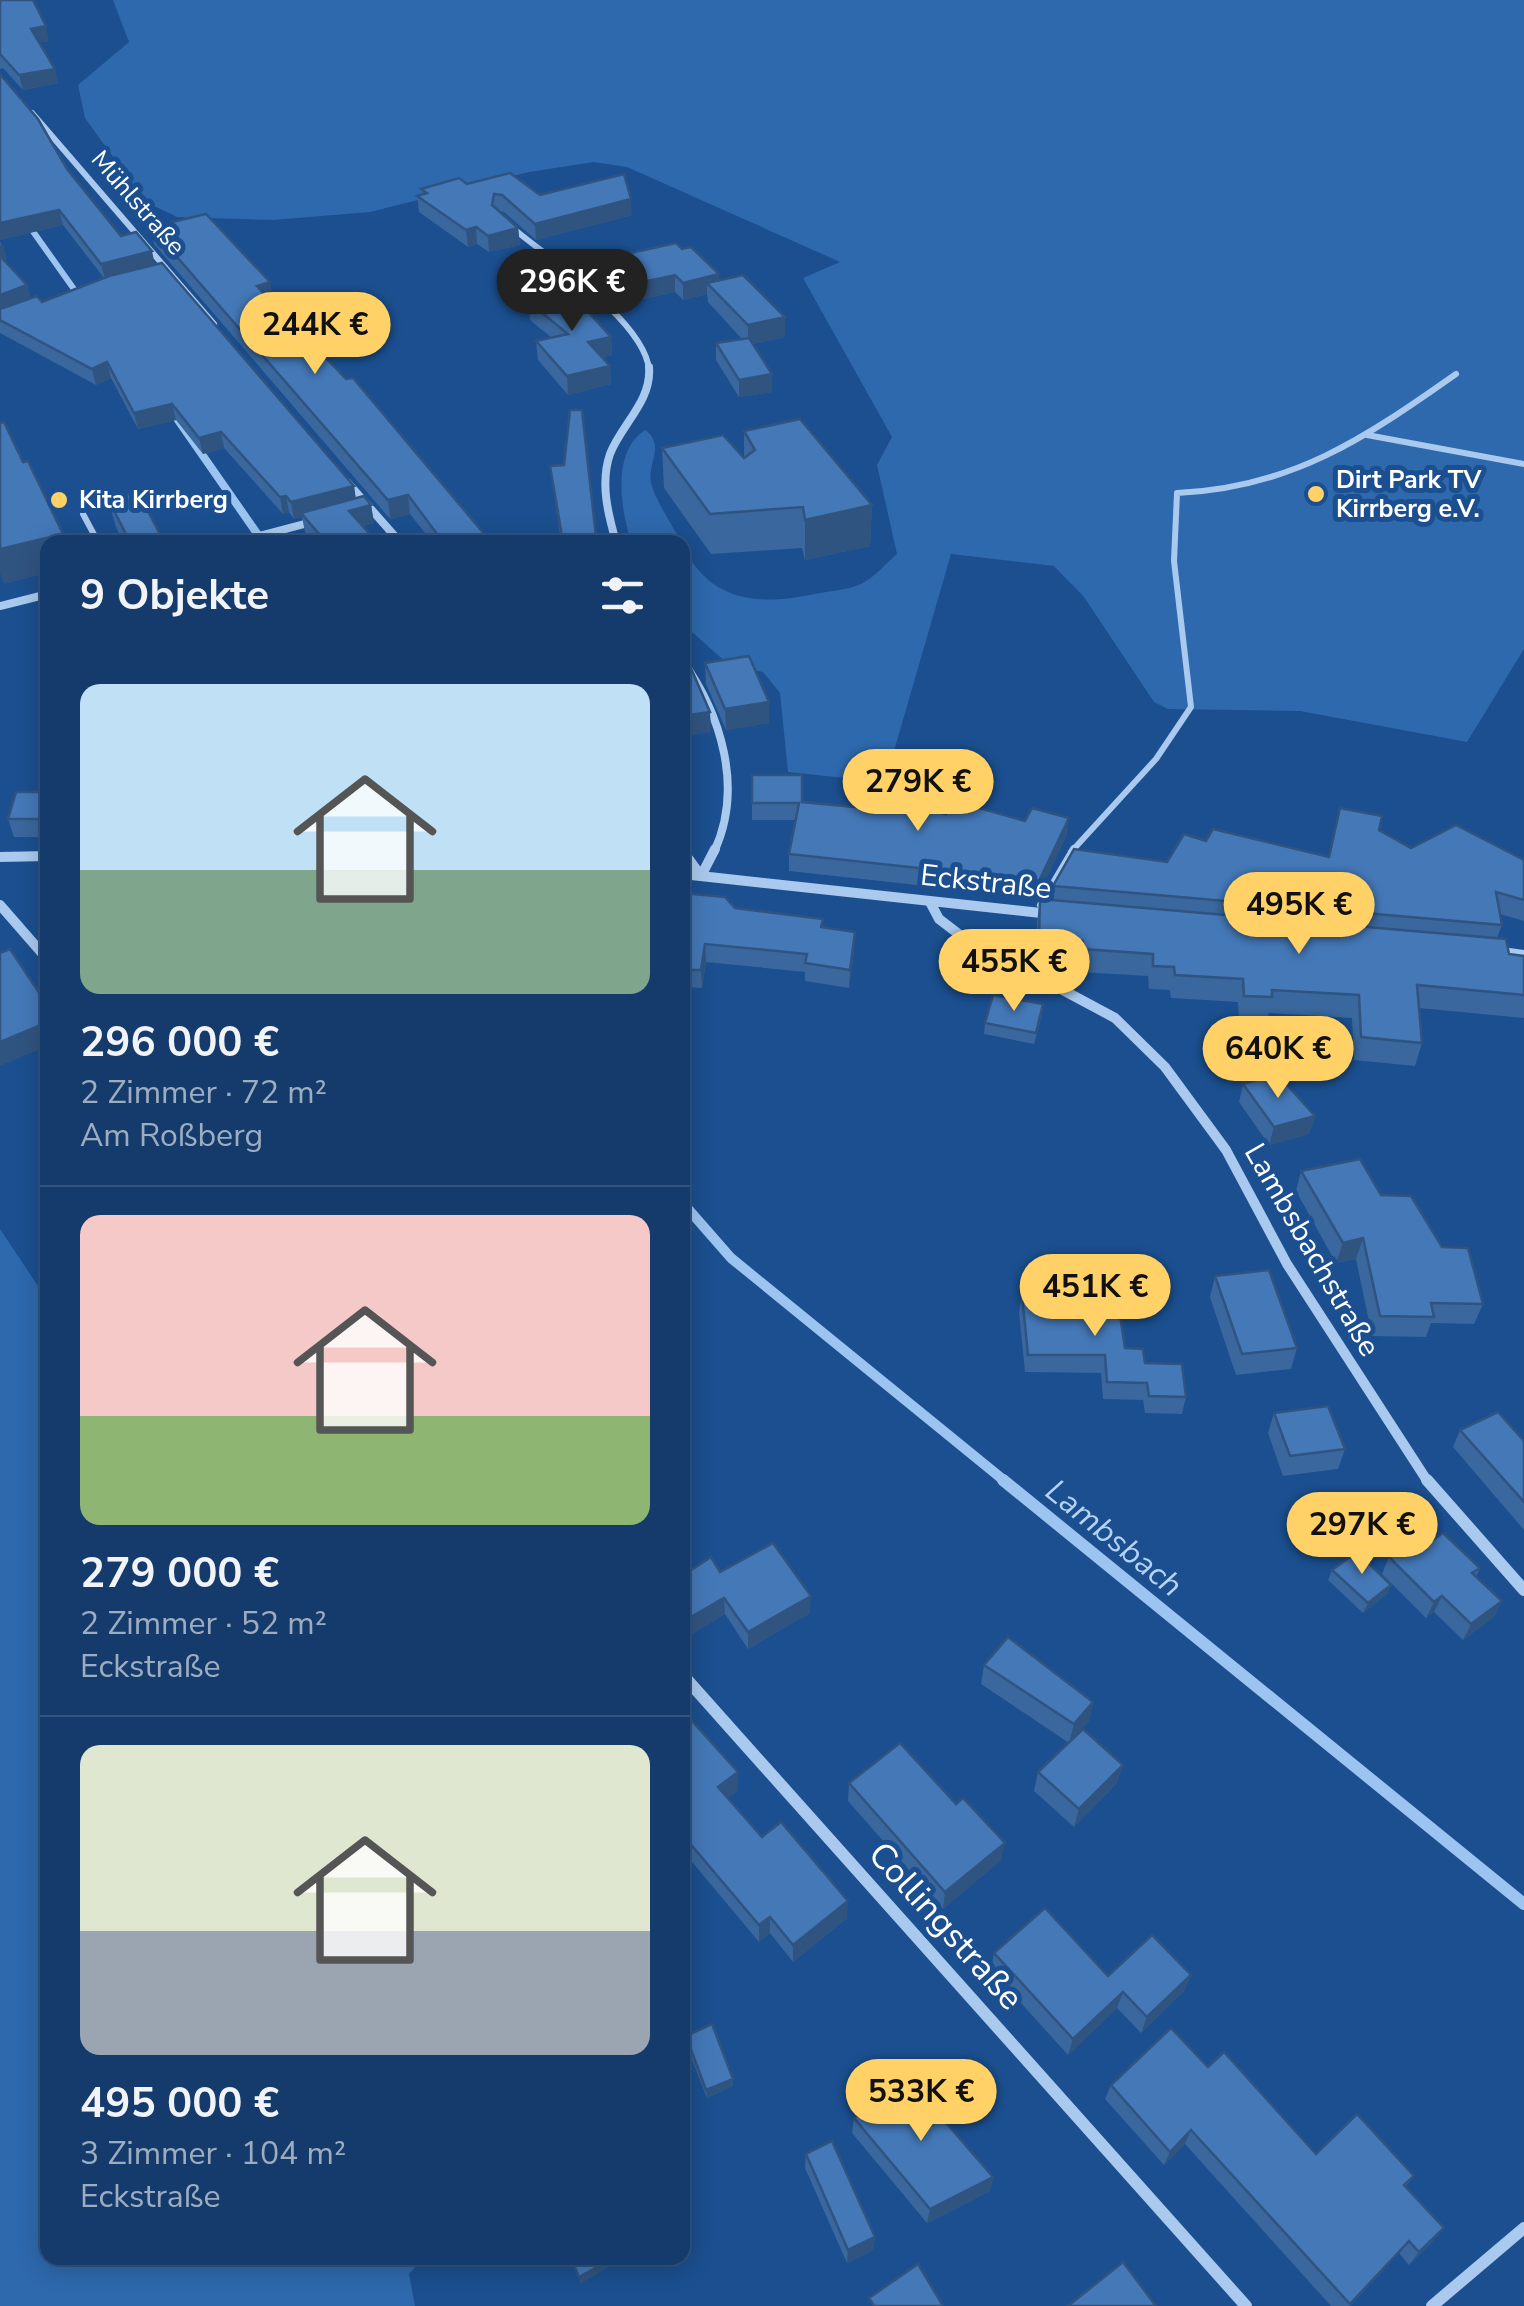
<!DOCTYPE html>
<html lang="de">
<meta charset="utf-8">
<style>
:root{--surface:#143b6b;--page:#214673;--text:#f1f3f6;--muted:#9dadc1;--line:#33557e;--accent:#ffd166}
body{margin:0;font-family:"Nunito Sans",sans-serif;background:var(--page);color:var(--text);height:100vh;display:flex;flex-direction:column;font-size:38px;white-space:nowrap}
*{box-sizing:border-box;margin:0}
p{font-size:32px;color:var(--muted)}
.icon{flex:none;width:55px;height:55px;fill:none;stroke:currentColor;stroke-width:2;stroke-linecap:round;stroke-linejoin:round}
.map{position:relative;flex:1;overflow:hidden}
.drawer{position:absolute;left:40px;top:535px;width:650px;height:1730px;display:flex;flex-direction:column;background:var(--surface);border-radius:20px;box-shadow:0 5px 25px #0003,0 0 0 2px var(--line)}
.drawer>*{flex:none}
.price{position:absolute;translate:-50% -85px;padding:0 22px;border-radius:35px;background:var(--accent);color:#111;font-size:32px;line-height:65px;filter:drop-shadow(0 2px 5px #0008)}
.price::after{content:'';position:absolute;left:50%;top:60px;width:30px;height:22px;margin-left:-15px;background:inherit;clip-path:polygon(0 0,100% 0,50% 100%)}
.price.on{background:#222;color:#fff}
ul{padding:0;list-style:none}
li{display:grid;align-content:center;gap:20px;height:530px;padding:0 40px}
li+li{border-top:2px solid var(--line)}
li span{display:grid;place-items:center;height:310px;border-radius:20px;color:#555}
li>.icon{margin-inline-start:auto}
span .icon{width:180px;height:180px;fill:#fffc;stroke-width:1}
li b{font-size:42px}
h2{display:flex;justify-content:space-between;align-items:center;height:120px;padding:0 40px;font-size:42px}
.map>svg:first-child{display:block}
.green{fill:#2e69ad}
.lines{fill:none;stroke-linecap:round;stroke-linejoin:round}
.stream-far3{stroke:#9cc4f0;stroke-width:6}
.stream-far2{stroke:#9cc4f0;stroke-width:8}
.stream-far1{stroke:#9cc4f0;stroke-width:10}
.stream{stroke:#9cc4f0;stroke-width:12}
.service-far1{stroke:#a9c9ee;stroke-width:6}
.service{stroke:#a9c9ee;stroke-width:8}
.minor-far3{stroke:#a9c9ee;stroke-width:6}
.minor-far2{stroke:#a9c9ee;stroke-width:8}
.minor-far1{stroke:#a9c9ee;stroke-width:10}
.minor{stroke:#a9c9ee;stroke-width:12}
.wall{fill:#3a679d}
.shaded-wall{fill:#305480}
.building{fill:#4478b7;stroke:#305480;stroke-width:2.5}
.poi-dot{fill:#ffd166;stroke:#1b4f8f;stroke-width:4}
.labels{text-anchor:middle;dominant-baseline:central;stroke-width:10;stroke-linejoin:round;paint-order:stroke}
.far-street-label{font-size:25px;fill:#fff;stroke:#1b4f8f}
.far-poi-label{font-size:25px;font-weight:bold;fill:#fff;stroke:#1b4f8f;text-anchor:start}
.street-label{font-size:30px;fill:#fff;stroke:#1b4f8f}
.water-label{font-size:32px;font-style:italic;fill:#b5d3f5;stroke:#1b4f8f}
.near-street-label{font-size:35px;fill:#fff;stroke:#1b4f8f}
</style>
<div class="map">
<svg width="1524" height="2306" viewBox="0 0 1524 2306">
<rect width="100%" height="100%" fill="#1b4f8f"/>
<!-- green -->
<g class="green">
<path d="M113 0H1524V649L1467 742 1300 711 1168 709 1154 702 1084 597 1054 566 951 554 892 758 864 780 788 772 780 693 763 672 728 664 683 624V546C710 602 758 606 815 594 829 591 848 590 861 584 874 578 886 563 897 554L877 465 892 437 803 278 840 262 627 167 594 162 529 172 370 212 273 220 177 217 152 205 133 185 85 118 78 85 129 42Z"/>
<path d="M645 430C666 445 647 463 651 483 656 502 672 524 681 542H631C621 510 611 452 645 430Z"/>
<polygon points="0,1229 48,1301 48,2258 423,2258 409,2274 415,2306 0,2306"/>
</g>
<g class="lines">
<!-- stream-far3 -->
<polyline class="stream-far3" points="27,223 81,299"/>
<!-- stream-far2 -->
<polyline class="stream-far2" points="178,420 263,542"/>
<!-- stream-far1 -->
<polyline class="stream-far1" points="682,1202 731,1258 1006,1482"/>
<!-- stream -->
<polyline class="stream" points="1003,1480 1524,1904"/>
<!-- service-far1 -->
<g class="service-far1">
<polyline points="1367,435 1524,464"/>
<polyline points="83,514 98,542"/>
<path d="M1071 852 1156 759 1191 707 1174 561 1177 493C1292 488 1365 438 1456 374"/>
</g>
<!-- service -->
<polyline class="service" points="1041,905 1074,849"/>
<!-- minor-far3 -->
<g class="minor-far3">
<polyline points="32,113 214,324"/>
<path d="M509 225C545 256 645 321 649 370"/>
</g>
<!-- minor-far2 -->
<g class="minor-far2">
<polyline points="347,482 400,542"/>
<polyline points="236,542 312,522"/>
<path d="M616 542C608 514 600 483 610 454 621 425 652 401 649 367"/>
<polyline points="0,606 48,594"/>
<path d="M682 660C721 714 744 788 714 852"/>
</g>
<!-- minor-far1 -->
<g class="minor-far1">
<polyline points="682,850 701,876 715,849"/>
<polyline points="0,857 48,856"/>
<polyline points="682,874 1050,914"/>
<polyline points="930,902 939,919 960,935 1115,1018 1165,1067 1226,1150 1287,1264 1428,1482"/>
<polyline points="0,905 48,960"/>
<polyline points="1495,951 1524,955"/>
</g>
<!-- minor -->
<g class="minor">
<polyline points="1427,1480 1524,1590"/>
<polyline points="682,1674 1246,2306"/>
<polyline points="1432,2306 1524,2228"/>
</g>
</g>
<!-- wall -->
<g class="wall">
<polygon points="0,0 49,41 39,42 58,83 23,90 3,68 0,69"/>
<polygon points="67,169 121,236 155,264 354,486 356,499 371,505 374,523 363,526 377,542 314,542 305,532 302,517 294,519 289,512 283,514 224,448 203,454 176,420 138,429 111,378 96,385 0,333 0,241 7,259 4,260 27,285 30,298 42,302 104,278 63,225 0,240"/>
<polygon points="467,184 540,195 632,215 536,240 504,212 500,211 518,228 520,245 489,252 477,244 468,247 419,212 417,196 422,194 421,189"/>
<polygon points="151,227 273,300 271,300 491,542 432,542 410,514 390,519 154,244"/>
<polygon points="581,264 719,280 785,317 785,337 753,344 772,392 739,397 716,360 716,343 742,339 708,302 707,294 683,300 675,292 611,306 582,281"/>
<polygon points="529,302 611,337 612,355 602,357 610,366 611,384 568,395 538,360 536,341 552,338 530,320"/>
<polygon points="582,410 597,542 561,542 550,466 564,465"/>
<polygon points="744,431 872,505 870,546 805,560 802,548 711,554 664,488 662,448 744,457"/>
<polygon points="108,499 164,542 123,542 116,527"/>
<polygon points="705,663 769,702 769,723 726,730 706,684"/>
<polygon points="752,775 802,802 946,814 1067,834 1037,898 789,871 789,854 796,820 752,820"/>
<polygon points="48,792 48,837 14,837 8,819"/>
<polygon points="1379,830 1411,848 1524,860 1524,921 1500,914 1502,925 1497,938 1509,954 1524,956 1524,1018 1419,1008 1422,1043 1415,1066 1354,1060 1352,1018 1269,1013 1267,1020 1239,1018 1238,1002 1171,998 1170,990 1149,989 1148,976 1079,972 1079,964 1036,961 1037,922 1040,899 1051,900 1053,886 1167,862 1206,841 1329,856"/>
<polygon points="682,893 735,908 823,919 822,928 854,950 849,988 805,981 805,972 706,962 702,988 682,987"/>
<polygon points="1042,1015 1034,1044 984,1034 985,1023"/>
<polygon points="1243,1084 1315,1116 1309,1134 1269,1145 1239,1102"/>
<polygon points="1301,1171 1381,1195 1442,1247 1483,1304 1474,1324 1431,1323 1426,1337 1372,1336 1356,1259 1336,1263 1296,1191"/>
<polygon points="1215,1276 1297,1348 1291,1369 1236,1375 1210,1297"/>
<polygon points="1022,1295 1125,1348 1145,1363 1186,1397 1182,1414 1145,1413 1143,1400 1103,1399 1101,1373 1025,1372 1019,1312"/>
<polygon points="1274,1413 1345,1449 1338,1469 1283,1476 1268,1433"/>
<polygon points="1460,1430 1524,1441 1524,1530 1453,1447"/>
<polygon points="1430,1542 1480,1568 1476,1577 1494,1617 1463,1640 1434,1612 1426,1618 1382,1574 1389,1557"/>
<polygon points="1332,1570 1391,1585 1387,1594 1363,1613 1328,1580"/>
<polygon points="720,1572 810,1613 748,1649 725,1614 692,1634 682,1624 682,1576"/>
<polygon points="984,1665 1093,1702 1089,1721 1074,1737 1117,1783 1074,1827 1034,1791 1038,1772 1069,1743 981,1684"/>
<polygon points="682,1710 738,1772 738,1790 728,1798 762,1837 847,1918 793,1962 770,1933 759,1942 682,1850"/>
<polygon points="849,1783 1001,1860 943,1909 848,1801"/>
<polygon points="994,1953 1108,1976 1191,1975 1184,1991 1141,2033 1117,2008 1068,2055 991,1970"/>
<polygon points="686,2036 733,2079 733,2086 707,2098 686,2044"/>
<polygon points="1208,2067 1316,2154 1414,2176 1406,2186 1433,2241 1409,2265 1399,2253 1350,2306 1331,2306 1185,2144 1164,2165 1105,2099 1111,2085"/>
<polygon points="854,2118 993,2177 990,2191 927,2223 852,2133"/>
<polygon points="806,2154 875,2237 873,2250 847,2263 805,2168"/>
</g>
<!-- shaded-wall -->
<g class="shaded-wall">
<polygon points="46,26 49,41 34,43 31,29"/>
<polygon points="55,69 58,83 23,90 19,75"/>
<polygon points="631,199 632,215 536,240 535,224"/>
<polygon points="59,210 63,225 0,240 0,223"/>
<polygon points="476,227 477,244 468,247 466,230"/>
<polygon points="518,228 520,245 489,252 488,236"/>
<polygon points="3,244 7,259 0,261 0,245"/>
<polygon points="152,251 155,266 105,279 101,264"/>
<polygon points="719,274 720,291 707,283 707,294 683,300 683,283"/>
<polygon points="675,275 675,292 611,306 610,289"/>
<polygon points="270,282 273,300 260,303 257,286"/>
<polygon points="27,285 31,301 0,312 0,295"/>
<polygon points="785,317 785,337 748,345 748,325"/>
<polygon points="611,337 612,355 590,360 588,342"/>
<polygon points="107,362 111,378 96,385 92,369"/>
<polygon points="610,366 611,384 568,395 567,376"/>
<polygon points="772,374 772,392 739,397 739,380"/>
<polygon points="172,404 176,420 138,429 134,413"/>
<polygon points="221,432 224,448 203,454 199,438"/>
<polygon points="354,486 356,502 301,513 302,517 294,519 291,502"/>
<polygon points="408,495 410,514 390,519 388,500"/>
<polygon points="286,496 289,512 283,514 280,497"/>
<polygon points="371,505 374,523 352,529 349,511"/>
<polygon points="872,505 870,546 805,560 805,520"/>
<polygon points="63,534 65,542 48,542 48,573 4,584 0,573 0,549"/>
<polygon points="769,702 769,723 726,730 725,709"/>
<polygon points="710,712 711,732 682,737 682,716"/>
<polygon points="1069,818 1067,834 1037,898 1039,881"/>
<polygon points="855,932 854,950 849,988 850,970"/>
<polygon points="705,944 706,962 702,988 701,970"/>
<polygon points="48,1022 48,1046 0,1066 0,1042"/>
<polygon points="1315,1116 1309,1134 1269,1145 1274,1127"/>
<polygon points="1363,1238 1356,1259 1336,1263 1343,1243"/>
<polygon points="1391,1585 1387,1594 1363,1613 1368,1603"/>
<polygon points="811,1596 810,1613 748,1649 748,1632"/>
<polygon points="1442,1596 1434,1612 1426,1618 1434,1602"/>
<polygon points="724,1598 725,1614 692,1634 691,1617"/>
<polygon points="1502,1601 1494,1617 1463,1640 1471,1624"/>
<polygon points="1093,1702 1089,1721 1069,1743 1074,1724"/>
<polygon points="1123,1765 1117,1783 1074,1827 1079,1809"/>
<polygon points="738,1772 738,1790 719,1805 718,1787"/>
<polygon points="1005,1843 1001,1860 943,1909 945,1892"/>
<polygon points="848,1901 847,1918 793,1962 793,1945"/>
<polygon points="770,1917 770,1933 759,1942 759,1925"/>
<polygon points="1191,1975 1184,1991 1141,2033 1147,2017"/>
<polygon points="1123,1992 1117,2008 1068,2055 1073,2039"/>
<polygon points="733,2079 733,2086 707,2098 706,2090"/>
<polygon points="1191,2130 1185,2144 1164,2165 1170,2152"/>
<polygon points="993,2177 990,2191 927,2223 930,2209"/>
<polygon points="1444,2228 1433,2241 1409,2265 1419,2252"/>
<polygon points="875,2237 873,2250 847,2263 848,2250"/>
<polygon points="1409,2241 1399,2253 1349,2306 1350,2304"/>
<polygon points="613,2258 614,2264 580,2284 579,2277"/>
</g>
<!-- building -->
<g class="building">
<polygon points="0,0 33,0 46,26 31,29 55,69 19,75 0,54"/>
<polygon points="0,74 38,119 67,169 121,236 136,232 152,251 101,264 59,210 0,223"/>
<polygon points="510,173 540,195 624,174 631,199 535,224 502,195 494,194 492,205 518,228 488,236 476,227 466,230 417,196 427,193 421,189 459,178 467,184"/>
<polygon points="206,214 270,282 257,286 346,379 353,378 491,542 443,542 408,495 388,500 151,227"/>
<polygon points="676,243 682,249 691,247 719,274 683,283 675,275 610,289 581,264"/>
<polygon points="0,256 27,285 0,295"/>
<polygon points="162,263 354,486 291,502 286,496 280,497 221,432 199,438 172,404 134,413 107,362 92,369 0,320 0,309 37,296 42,302 109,276"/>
<polygon points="743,275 785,317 748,325 707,283"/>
<polygon points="568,290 611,337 588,342 610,366 567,376 536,341 568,334 529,302"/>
<polygon points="749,338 772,374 739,380 716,343"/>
<polygon points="570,410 582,410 596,537 594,542 563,542 550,466 564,465"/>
<polygon points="800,419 872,505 805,520 803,507 710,514 662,448 723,435 744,458 755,450 744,431"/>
<polygon points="4,422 23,462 28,461 63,534 0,549 0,423"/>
<polygon points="138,492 164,542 130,542 108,499"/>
<polygon points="364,496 371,505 349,511 377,542 326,542 301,513"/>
<polygon points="749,656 769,702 725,709 705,663"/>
<polygon points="690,666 710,712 682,716 682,667"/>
<polygon points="752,775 802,775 802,802 875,809 877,805 913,807 946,814 954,801 1025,821 1032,808 1069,818 1039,881 789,854 799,803 752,803"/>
<polygon points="16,792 48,792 48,819 8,819"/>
<polygon points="1340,808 1382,816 1379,830 1411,848 1456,825 1524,860 1524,900 1496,892 1502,925 1053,886 1074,849 1167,862 1184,834 1206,841 1213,829 1329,857"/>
<polygon points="682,893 725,897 735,908 823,919 821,927 855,932 850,970 805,963 807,954 705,944 701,970 682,970"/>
<polygon points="1040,899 1506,939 1509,954 1524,956 1524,995 1417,985 1422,1043 1361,1037 1359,995 1272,990 1272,997 1244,996 1243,979 1175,975 1174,967 1153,966 1153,954 1083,949 1083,941 1039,938"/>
<polygon points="10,949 48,1006 48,1022 0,1042 0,953"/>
<polygon points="993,995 1043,1004 1036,1033 985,1023"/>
<polygon points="1277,1074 1315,1116 1274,1127 1243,1084"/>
<polygon points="1360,1159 1381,1195 1411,1196 1442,1247 1468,1248 1483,1304 1431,1303 1434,1317 1380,1316 1363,1238 1343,1243 1301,1171"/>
<polygon points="1269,1270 1297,1348 1242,1354 1215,1276"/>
<polygon points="1022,1295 1117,1295 1125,1348 1143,1349 1145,1363 1182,1364 1186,1397 1149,1396 1147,1383 1107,1382 1105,1355 1028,1355"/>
<polygon points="1328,1406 1345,1449 1290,1456 1274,1413"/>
<polygon points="1498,1412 1524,1441 1524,1502 1460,1430"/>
<polygon points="1443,1533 1480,1568 1472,1573 1502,1601 1471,1624 1442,1596 1434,1602 1389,1557 1422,1534 1430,1542"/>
<polygon points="773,1543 811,1596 748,1632 724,1598 691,1617 682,1608 682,1576 711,1557 720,1572"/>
<polygon points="1357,1552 1391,1585 1368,1603 1332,1570"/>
<polygon points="1008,1637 1093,1702 1074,1724 984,1665"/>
<polygon points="682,1710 738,1772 718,1787 762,1837 781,1822 848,1901 793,1945 770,1917 759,1925 682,1834"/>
<polygon points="1083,1729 1123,1765 1079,1809 1038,1772"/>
<polygon points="900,1743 956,1804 963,1798 1005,1843 945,1892 849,1783"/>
<polygon points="1045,1908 1108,1976 1152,1935 1191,1975 1147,2017 1123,1992 1073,2039 994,1953"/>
<polygon points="712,2024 733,2079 706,2090 686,2036"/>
<polygon points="1171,2028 1208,2067 1224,2052 1316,2154 1357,2114 1414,2176 1404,2185 1444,2228 1419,2252 1409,2241 1350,2304 1191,2130 1170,2152 1111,2085"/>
<polygon points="902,2072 993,2177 930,2209 854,2118"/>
<polygon points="832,2141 875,2237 848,2250 806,2154"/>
<polygon points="571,2258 613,2258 579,2277"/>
<polygon points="1123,2262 1156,2306 1068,2306"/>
<polygon points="918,2264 943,2306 874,2306 869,2298"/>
</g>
<!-- markers -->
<g class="poi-dot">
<circle cx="1316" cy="494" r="10"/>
<circle cx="59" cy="500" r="10"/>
</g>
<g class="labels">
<!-- far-street labels -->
<g class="far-street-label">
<text transform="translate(138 203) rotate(49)">Mühlstraße</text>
</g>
<!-- far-poi labels -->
<g class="far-poi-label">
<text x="1336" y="480">Dirt Park TV<tspan x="1336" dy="29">Kirrberg e.V.</tspan></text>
<text x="79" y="500">Kita Kirrberg</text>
</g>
<!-- street labels -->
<g class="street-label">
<text transform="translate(986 882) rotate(6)">Eckstraße</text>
<text transform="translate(1312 1250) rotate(60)">Lambsbachstraße</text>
</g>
<!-- water labels -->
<g class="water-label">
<text transform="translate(1114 1538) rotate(39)">Lambsbach</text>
</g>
<!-- near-street labels -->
<g class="near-street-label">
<text transform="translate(946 1926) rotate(48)">Collingstraße</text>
</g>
</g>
</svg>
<b class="price on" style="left:572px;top:334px">296K €</b>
<b class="price" style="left:315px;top:377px">244K €</b>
<b class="price" style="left:918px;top:834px">279K €</b>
<b class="price" style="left:1299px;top:957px">495K €</b>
<b class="price" style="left:1014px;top:1014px">455K €</b>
<b class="price" style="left:1278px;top:1101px">640K €</b>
<b class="price" style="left:1095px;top:1339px">451K €</b>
<b class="price" style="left:1362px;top:1577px">297K €</b>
<b class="price" style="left:921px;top:2144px">533K €</b>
<section class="drawer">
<h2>9 Objekte<svg class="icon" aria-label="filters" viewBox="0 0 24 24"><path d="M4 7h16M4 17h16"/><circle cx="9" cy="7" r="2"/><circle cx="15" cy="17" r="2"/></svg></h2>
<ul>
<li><span style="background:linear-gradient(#bfe0f5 60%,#7fa58c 0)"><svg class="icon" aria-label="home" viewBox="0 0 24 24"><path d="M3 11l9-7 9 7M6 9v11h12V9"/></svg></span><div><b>296 000 €</b><p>2 Zimmer · 72 m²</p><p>Am Roßberg</p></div></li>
<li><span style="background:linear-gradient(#f6c9c9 65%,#8fb573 0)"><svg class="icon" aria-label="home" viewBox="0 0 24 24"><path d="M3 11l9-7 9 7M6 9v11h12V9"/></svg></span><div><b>279 000 €</b><p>2 Zimmer · 52 m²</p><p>Eckstraße</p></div></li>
<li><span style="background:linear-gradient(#dfe7d0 60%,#9aa5b1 0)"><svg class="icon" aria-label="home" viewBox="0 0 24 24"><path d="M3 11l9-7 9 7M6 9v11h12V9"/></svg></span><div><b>495 000 €</b><p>3 Zimmer · 104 m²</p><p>Eckstraße</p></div></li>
</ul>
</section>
</div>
